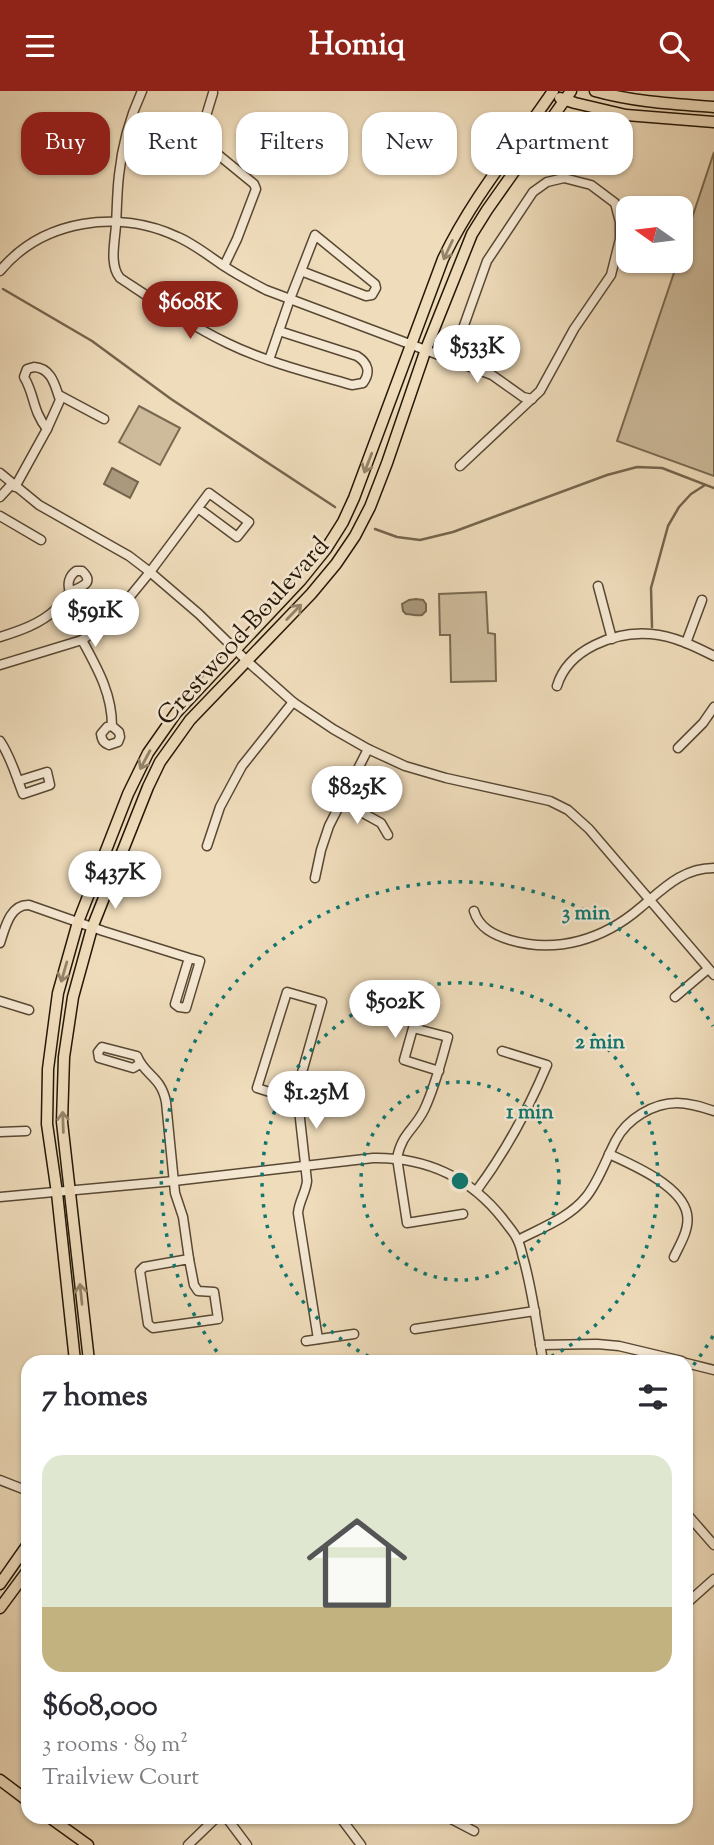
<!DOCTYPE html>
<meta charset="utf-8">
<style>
:root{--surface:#fff;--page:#f7f7f7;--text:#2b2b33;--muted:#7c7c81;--line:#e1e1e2;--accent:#8f2418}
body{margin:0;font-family:"Sorts Mill Goudy",serif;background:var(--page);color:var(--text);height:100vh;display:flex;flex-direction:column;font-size:26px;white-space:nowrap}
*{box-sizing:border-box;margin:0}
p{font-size:23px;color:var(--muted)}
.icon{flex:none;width:38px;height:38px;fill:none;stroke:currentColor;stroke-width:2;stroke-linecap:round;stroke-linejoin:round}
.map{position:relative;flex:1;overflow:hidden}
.sheet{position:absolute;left:21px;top:1264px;width:672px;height:469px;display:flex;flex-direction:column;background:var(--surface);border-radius:21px;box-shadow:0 2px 5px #0004}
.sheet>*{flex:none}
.top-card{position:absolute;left:21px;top:21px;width:672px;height:63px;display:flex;gap:14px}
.needle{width:46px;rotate:284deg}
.controls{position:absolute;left:616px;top:105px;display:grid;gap:14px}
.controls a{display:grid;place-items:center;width:77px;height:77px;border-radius:14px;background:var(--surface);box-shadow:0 2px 5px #0004;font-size:35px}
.price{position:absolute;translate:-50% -60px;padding:0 16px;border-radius:24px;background:#fff;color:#222;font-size:23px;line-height:46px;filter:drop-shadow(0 2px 4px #0008)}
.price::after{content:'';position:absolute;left:50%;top:42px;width:21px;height:16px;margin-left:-10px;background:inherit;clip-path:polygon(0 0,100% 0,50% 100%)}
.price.selected{background:var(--accent);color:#fff}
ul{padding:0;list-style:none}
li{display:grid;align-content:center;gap:14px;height:371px;padding:0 21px}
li+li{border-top:2px solid var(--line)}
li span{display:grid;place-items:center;height:217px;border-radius:21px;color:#555}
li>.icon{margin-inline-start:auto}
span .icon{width:126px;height:126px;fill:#fffc;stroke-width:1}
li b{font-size:30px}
h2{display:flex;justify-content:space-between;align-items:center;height:84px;padding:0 21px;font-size:30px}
.chip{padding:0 24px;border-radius:21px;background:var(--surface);box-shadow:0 2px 5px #0004;font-size:24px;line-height:63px}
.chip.selected{background:var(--accent);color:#fff}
header{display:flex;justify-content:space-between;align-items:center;height:91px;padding:0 21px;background:var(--accent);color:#fff;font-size:32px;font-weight:700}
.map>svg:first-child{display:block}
.green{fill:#cdbb9c;stroke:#796951;stroke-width:2}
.water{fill:#aa997d;stroke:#75654d;stroke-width:2}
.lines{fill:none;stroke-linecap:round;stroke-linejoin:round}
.stream{stroke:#75654d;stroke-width:2.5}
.minor-casing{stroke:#584833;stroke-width:11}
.major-casing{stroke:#251706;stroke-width:13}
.minor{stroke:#f5e8d3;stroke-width:8}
.major{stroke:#efdcbb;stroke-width:10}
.oneway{stroke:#94836a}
.ring{fill:none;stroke:#0f766e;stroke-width:3.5;stroke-dasharray:3.5 7}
.labels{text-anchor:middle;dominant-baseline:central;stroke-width:5;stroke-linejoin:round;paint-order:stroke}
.street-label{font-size:26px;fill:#251706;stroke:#f5e8d3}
.centre{fill:#0f766e;stroke:#f5e8d3;stroke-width:3.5}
.ring-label{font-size:21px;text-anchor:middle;font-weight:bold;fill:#0f766e;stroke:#f5e8d3;stroke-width:5;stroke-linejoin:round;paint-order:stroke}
</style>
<header><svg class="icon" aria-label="menu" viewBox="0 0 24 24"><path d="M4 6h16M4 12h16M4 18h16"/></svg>Homiq<svg class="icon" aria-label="search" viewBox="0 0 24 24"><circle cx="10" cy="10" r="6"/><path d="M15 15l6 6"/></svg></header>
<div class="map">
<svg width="714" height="1754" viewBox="0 0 714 1754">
<rect width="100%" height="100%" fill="#efdcbb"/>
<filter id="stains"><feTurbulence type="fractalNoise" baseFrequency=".00286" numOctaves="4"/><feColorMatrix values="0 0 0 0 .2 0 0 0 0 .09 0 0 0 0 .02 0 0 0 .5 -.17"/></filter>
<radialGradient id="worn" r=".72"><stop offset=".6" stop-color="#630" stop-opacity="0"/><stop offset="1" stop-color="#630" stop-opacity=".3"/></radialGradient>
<!-- green -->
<g class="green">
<polygon points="714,61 714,385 617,350 678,170 681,170 681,160"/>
<polygon points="139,315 180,337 160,374 119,351"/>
<polygon points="486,501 488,542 495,543 496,590 451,591 450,544 440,544 439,503"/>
</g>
<!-- water -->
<g class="water">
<polygon points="112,377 138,391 130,407 104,393"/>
<path d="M416 508 423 509 426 513V520L422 524C416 525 412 523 406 523L403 520 402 513 409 509Z"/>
</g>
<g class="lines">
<!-- stream -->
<g class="stream">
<polyline points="3,198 92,250 171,308 335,416"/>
<polyline points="375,438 397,446 420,449 453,441 607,384 637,376 662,377 714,397"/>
<polyline points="652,536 651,497 668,435 679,416 691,403 705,394"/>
</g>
<defs>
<g id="minor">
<path d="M142 0C130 26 122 55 119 84 117 101 117 117 116 134 115 150 109 174 120 187 155 210 190 234 227 252 266 271 310 282 352 294L363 292C371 281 368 272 357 265L279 240"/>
<polyline points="213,2 199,48 254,93 256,98 237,148 224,175"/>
<path d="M0 180C43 128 119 118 178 146 194 153 209 165 224 175 237 184 251 191 266 199L492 284 523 306 532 308"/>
<polyline points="452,268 487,170 533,101 547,91 564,87 591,94 615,112 620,131 620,148 611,184 574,238 540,300 460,375"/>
<polyline points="269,269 290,208 301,180 366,205 372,204 376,197 375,193 315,144 301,180"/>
<path d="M34 276C52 277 55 295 60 309L47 338C32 319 35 304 24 286L27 278Z"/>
<polyline points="59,304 104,328"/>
<polyline points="0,382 39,414 129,465 150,481 199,523 247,570 293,611 333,638 368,658 405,675 446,687 550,710 568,719 589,738 714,884"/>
<polyline points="15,396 47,338"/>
<polyline points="0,406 12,393"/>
<polyline points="0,425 41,449"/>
<polyline points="598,495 612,548"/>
<path d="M0 546C19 540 40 533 55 519 60 514 64 506 69 502 77 496 97 494 82 480H76C69 485 67 493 70 501"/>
<path d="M82 549C97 577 112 602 112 635L119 641 120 646 118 651 109 654C104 652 102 650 101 643L107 636 112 635"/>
<polyline points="686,552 702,509"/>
<polyline points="0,574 82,549 110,530 150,481 209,402 249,431 237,446 198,417"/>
<path d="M557 595C568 558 615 540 651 543 674 545 694 555 714 565"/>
<path d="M0 650C11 666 16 685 23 703L50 694 47 681 18 690"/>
<polyline points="678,657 703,632 714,616"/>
<polyline points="341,710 381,732 388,744"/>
<polyline points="207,755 220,716 242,675 293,611"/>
<polyline points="315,787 321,759 329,735 368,658"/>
<path d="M474 820C479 837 494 844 510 849 557 863 604 848 640 817 663 798 682 777 714 777"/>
<path d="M0 852C5 837 10 813 29 814L103 840 189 867 200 870 186 917 179 916 175 913 189 867"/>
<polyline points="675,906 708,878"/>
<polyline points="0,910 29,919"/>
<path d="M140 973 133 977 99 967 98 961 102 956 137 965C145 985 161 985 166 1011L175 1102 183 1126 189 1168"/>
<path d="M439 980 404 969 413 937 448 946C441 971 435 996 424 1019 414 1039 402 1042 397 1067L407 1132 463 1123"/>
<path d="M298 1010 257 997 287 901 322 911 299 992 298 1010 307 1090C306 1101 299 1110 298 1122L318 1248"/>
<polyline points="0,1041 26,1040"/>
<path d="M609 1063C633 1074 682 1095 687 1123 690 1138 680 1153 674 1166"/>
<path d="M477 1099C506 1060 528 1019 547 974L502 960"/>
<path d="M0 1106 174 1090 373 1067C425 1066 470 1086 503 1128 508 1135 515 1142 518 1150 521 1156 522 1164 524 1170 533 1203 537 1237 543 1270"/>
<path d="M518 1149C541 1137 569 1127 586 1106 599 1090 606 1068 616 1049 627 1028 653 1012 677 1012 690 1012 702 1016 714 1020"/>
<polygon points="189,1168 194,1194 198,1200 214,1201 218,1228 153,1237 148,1233 140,1180 144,1176"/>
<polyline points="415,1238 535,1220"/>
<polyline points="306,1250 354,1243"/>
<polyline points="540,1254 597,1253 619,1255 682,1270"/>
<polyline points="686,1272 714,1279"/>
<polyline points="0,1389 28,1400"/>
<polyline points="686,1422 714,1454"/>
<polyline points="686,1513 714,1488"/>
<polyline points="226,1726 247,1754"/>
<polyline points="340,1726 361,1754"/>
<polyline points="450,1726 453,1729 474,1740"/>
<polyline points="188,1754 217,1726"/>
</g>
<g id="major">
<path d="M595 0C634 11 674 13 714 16"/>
<polyline points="560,7 575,12 626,24 714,31"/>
<path d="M75 1270 57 1102 47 1033 48 978 58 902 78 831 128 703 148 662 176 622 301 489 326 458 343 431 354 407 443 168C472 107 515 56 553 0"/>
<polyline points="89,1270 62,1031 64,966 73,906 92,837 148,696 160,671 190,629 311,503 336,473 355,445 370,416 387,372 426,258 472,143 487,119 571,0"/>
<polyline points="0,1493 28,1453"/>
<polyline points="0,1517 28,1479"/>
<polyline points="0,1689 28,1710"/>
<polyline points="49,1726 88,1754"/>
</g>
</defs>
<!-- minor casing -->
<use href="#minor" class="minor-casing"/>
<!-- major casing -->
<use href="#major" class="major-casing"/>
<!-- minor -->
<use href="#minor" class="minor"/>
<!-- major -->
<use href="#major" class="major"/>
</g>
<!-- one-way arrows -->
<defs><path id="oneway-shaft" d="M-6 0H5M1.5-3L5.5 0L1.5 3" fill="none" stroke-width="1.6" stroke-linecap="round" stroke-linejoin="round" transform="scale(1.75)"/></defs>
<g class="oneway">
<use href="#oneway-shaft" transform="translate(448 159) rotate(115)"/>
<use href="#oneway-shaft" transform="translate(368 372) rotate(111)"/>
<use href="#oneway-shaft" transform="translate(294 521) rotate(-46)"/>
<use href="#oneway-shaft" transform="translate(145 669) rotate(118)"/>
<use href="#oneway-shaft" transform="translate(64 881) rotate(106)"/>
<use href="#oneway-shaft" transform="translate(63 1031) rotate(-92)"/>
<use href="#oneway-shaft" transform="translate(81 1203) rotate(-96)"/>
</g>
<!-- distance rings -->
<g class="ring">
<circle cx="460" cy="1090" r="99"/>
<path d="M378 1270A198 198 0 1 1 542 1270"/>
<path d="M713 1245A297 297 0 0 1 688 1281M223 1269A297 297 0 1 1 713 935"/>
</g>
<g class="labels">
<!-- street labels -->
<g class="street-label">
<text transform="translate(244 541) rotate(-48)">Crestwood Boulevard</text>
</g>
</g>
<circle cx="460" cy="1090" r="10" class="centre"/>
<g class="ring-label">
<text x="586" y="828">3 min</text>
<text x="600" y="957">2 min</text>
<text x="530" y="1027">1 min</text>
</g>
<rect width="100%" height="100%" filter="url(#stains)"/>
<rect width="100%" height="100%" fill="url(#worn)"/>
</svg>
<div class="controls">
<a><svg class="needle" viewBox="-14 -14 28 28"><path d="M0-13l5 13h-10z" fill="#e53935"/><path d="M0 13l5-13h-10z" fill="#7c7c81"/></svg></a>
</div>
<b class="price selected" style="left:190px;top:250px">$608K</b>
<b class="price" style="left:477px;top:294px">$533K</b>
<b class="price" style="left:95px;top:558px">$591K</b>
<b class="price" style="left:357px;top:735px">$825K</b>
<b class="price" style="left:115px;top:820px">$437K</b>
<b class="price" style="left:395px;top:949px">$502K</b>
<b class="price" style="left:316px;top:1040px">$1.25M</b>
<div class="top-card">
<a class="chip selected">Buy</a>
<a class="chip">Rent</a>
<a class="chip">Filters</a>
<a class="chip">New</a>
<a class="chip">Apartment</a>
</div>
<section class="sheet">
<h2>7 homes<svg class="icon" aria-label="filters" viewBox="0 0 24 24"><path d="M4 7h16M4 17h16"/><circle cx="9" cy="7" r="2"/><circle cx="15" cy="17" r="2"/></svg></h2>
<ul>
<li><span style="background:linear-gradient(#dfe7d0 70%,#c2b280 0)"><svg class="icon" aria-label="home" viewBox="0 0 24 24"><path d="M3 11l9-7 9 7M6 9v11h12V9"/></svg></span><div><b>$608,000</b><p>3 rooms · 89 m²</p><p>Trailview Court</p></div></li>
</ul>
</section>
</div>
